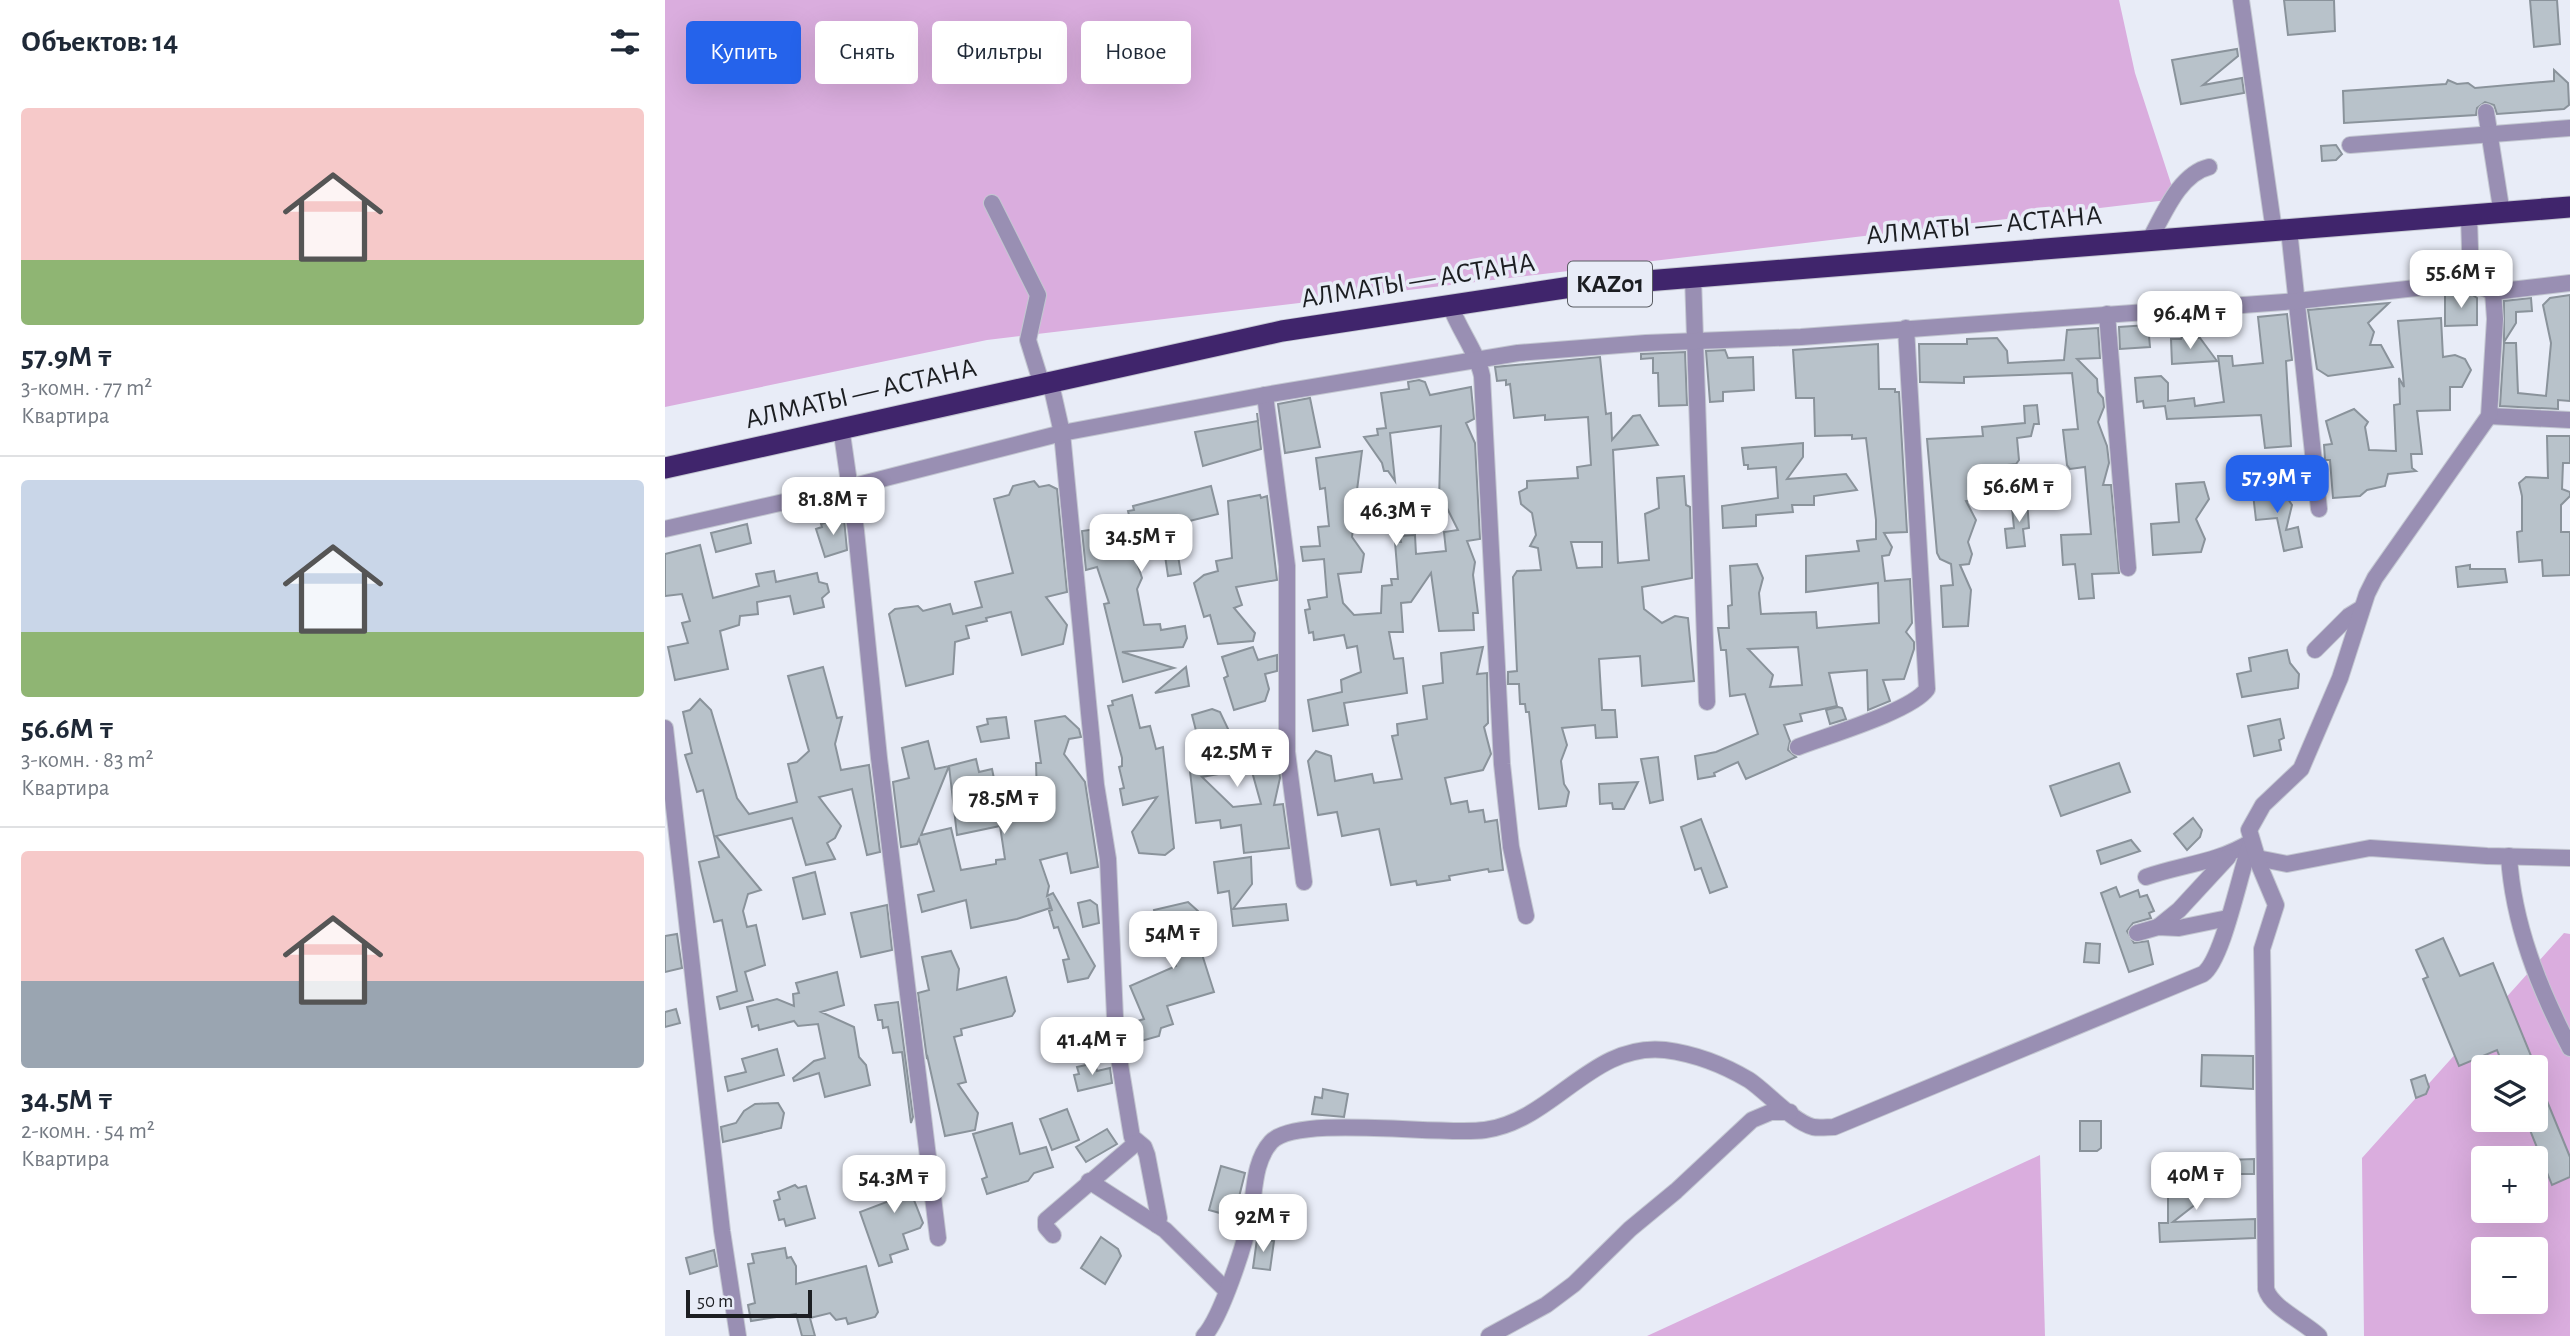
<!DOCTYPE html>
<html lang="ru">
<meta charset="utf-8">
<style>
:root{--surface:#fff;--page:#f2f2f3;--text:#1f2937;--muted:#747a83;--line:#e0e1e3;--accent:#2563eb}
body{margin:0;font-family:"Alegreya Sans",sans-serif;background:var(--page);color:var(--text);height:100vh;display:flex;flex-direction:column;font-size:26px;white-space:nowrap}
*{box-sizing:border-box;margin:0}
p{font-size:23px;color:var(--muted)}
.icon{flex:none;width:38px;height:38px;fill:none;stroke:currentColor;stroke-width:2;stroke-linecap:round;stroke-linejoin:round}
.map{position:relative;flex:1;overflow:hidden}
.sheet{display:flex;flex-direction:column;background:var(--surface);width:665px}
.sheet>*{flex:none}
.banner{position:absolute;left:21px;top:21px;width:665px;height:63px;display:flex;gap:14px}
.buttons{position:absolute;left:1806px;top:1055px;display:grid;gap:14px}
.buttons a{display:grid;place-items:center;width:77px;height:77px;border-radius:7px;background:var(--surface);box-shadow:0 7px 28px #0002;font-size:35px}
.scale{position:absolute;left:21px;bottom:18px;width:126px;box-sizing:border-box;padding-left:7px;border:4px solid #1c1e22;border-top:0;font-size:19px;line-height:24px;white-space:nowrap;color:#1c1e22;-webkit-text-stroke:5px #e8ecf7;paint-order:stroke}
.price{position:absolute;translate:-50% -60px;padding:0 16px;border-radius:14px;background:#fff;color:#222;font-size:23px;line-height:46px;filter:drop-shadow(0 2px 4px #0008)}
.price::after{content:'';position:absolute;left:50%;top:42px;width:21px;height:16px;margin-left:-10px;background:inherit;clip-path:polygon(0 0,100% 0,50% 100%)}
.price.active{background:var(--accent);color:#fff}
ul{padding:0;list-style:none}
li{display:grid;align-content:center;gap:14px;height:371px;padding:0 21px}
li+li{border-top:2px solid var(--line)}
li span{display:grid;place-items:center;height:217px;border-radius:7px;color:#555}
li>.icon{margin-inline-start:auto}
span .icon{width:126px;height:126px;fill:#fffc;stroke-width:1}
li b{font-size:30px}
h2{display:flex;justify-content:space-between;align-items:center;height:84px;padding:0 21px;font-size:30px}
.tag{padding:0 24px;border-radius:7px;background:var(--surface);box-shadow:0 7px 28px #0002;font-size:24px;line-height:63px}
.tag.active{background:var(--accent);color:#fff}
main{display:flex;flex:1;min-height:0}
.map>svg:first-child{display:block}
.green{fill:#daadde;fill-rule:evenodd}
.building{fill:#b8c2ca;stroke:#8a939b;stroke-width:2;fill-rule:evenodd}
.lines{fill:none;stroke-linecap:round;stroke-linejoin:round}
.street-casing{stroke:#c3c7d1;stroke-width:18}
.highway-casing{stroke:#c3c7d1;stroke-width:23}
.street{stroke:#998fb3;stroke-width:16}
.highway{stroke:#40256c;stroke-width:21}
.labels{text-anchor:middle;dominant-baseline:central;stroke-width:7;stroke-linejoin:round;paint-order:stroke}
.shield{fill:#e8ecf7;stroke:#595c62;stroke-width:2}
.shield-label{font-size:26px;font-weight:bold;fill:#1c1e22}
.street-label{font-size:28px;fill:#1c1e22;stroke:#e8ecf7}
</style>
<main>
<section class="sheet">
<h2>Объектов: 14<svg class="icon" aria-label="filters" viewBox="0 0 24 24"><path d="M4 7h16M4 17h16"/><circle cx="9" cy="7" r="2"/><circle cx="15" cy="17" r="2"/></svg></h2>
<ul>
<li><span style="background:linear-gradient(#f6c9c9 70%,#8fb573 0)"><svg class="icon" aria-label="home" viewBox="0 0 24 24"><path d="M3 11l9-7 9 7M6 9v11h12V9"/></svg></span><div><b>57.9M ₸</b><p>3-комн. · 77 m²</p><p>Квартира</p></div></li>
<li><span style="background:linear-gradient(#c9d6e8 70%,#8fb573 0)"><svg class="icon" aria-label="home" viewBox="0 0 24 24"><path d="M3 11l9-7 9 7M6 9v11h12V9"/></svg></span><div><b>56.6M ₸</b><p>3-комн. · 83 m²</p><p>Квартира</p></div></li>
<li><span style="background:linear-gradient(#f6c9c9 60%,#9aa5b1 0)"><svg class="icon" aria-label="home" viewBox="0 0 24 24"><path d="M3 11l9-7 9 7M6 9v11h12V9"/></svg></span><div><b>34.5M ₸</b><p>2-комн. · 54 m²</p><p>Квартира</p></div></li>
</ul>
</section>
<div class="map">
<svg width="1905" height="1336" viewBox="0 0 1905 1336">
<rect width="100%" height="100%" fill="#e8ecf7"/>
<!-- green -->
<g class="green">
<polygon points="0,0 1454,0 1470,73 1511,199 322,340 0,407"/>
<path d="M1899 933 1905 934V1336H1699L1697 1158ZM1818 1068H1871V1120H1818ZM1818 1158H1871V1211H1818ZM1818 1250H1871V1302H1818Z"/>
<polygon points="1375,1155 1380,1336 982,1336"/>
</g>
<!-- building -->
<g class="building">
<polygon points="1619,0 1669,0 1670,31 1623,35"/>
<polygon points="1865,0 1892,0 1895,44 1869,47"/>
<polygon points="1572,49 1573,56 1538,85 1577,78 1579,93 1516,104 1507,60"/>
<polygon points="1889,70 1903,83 1904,105 1899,109 1832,114 1829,105 1820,102 1812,108 1811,115 1679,123 1678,91 1781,84 1783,80 1792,84 1803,83 1810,88 1889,81"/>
<polygon points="1671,145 1677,154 1671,160 1657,161 1656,146"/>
<polygon points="1805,293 1812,298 1812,325 1780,326 1780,295"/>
<polygon points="1905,295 1905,401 1893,400 1893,409 1835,406 1839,343 1851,343 1853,393 1881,396 1886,343 1878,305 1885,298"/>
<polygon points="1866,298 1867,311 1851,312 1851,323 1839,342 1839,301"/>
<polygon points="1724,303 1703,323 1709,332 1705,345 1716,345 1728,367 1663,376 1652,369 1643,310"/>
<polygon points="1622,314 1627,360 1621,361 1626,446 1600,448 1596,415 1502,419 1500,406 1479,408 1478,401 1472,402 1470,378 1496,376 1503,383 1503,401 1529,398 1530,406 1559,402 1553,356 1567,356 1568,366 1598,363 1593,317"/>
<polygon points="1776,318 1778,357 1790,355 1800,359 1806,370 1797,387 1785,387 1785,410 1752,411 1757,454 1746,454 1747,468 1751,471 1723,474 1720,486 1702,490 1695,496 1668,498 1665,460 1660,460 1659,445 1667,444 1661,421 1689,409 1703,422 1700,427 1704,450 1731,451 1729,405 1735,404 1734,378 1739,387 1733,321"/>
<polygon points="1483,325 1485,347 1455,349 1454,327"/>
<polygon points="1433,328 1435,358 1412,359 1432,379 1433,392 1438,398 1439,407 1433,422 1442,446 1444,463 1438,485 1446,485 1454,573 1427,574 1429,598 1414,599 1410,564 1398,565 1396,535 1426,534 1420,467 1405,469 1402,465 1398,430 1413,429 1407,373 1299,377 1299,383 1255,382 1254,344 1302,344 1302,339 1332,338 1342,351 1343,363 1399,360 1402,330"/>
<polygon points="1521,329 1526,338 1535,338 1552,361 1507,364 1506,339 1516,339"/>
<path d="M1213 344 1214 389H1230V392H1234L1242 532 1219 533 1227 547 1224 555 1217 556 1220 581 1245 579 1247 623 1241 632 1249 642V649L1239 679 1218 680 1225 701 1203 710 1202 670 1164 673 1172 706 1135 714 1137 721 1119 725 1125 741 1123 750 1131 757 1081 779 1073 762 1049 773 1050 776 1033 779 1030 756 1051 752 1093 734 1080 694 1065 696 1061 650H1056L1053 628H1064L1063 606 1067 605 1065 566 1092 564 1098 578 1094 593 1096 614 1151 612 1152 628 1214 623 1213 583 1141 592V556L1194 551 1192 541 1211 539V520L1201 438 1187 439V435L1150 436 1149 398H1131L1128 350ZM1133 647 1137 685 1105 687 1108 675 1083 649Z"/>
<polygon points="1060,350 1063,358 1088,357 1089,390 1058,392 1058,401 1045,402 1041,351"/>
<polygon points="1020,352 1022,405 994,406 993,373 988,373 988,358 976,359 976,354"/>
<path d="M935 357 941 414 946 413 947 440 968 416 975 415 993 445 948 450 953 563 984 560 980 514 994 508 992 478 1019 476 1021 505 1025 507 1027 578 977 587 979 609 997 623 1010 616 1023 618 1029 681 977 686 975 656 934 659 937 710H950L952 737 931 738 930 725 897 728 902 745 896 761 899 784 904 792 901 806 874 809 864 712H861L860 704H855L854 684H843V672L852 671 848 577 852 571 876 570 873 548 865 546 871 535 867 513 856 504 854 492 862 488V481L913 478 912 467 926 465 923 417 880 420V415L849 418 845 384 841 385V380L832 381 830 367ZM906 542H937V567L912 568Z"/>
<polygon points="754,380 760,382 765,395 806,387 809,419 801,423 810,443 815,539 802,541 810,562 808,575 813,613 808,613 809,630 774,631 766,573 746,602 736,603 738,632 724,632 729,659 738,658 742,693 679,703 683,725 648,731 643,700 677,692 676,680 696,672 692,646 682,648 679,635 649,640 648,632 644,633 640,610 645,609 643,600 662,597 659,559 638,561 636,547 655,546 653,527 664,526 660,488 655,489 651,458 697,451 692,490 701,489 704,520 689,521 687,537 699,554 696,572 673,574 678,603 689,615 716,613 717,586 727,585 726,579 733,579 730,542 736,542 735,536 750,535 751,554 781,551 779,532 793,530 778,500 774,501 776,426 725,433 730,481 723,471 719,471 717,463 699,437 713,435 712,429 721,428 716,393 744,389 743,382"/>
<polygon points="645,398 655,447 620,453 613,404"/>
<polygon points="1372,405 1374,424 1369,424 1366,436 1352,438 1354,460 1351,464 1308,469 1311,500 1301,501 1311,520 1303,542 1307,554 1304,564 1295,565 1306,590 1303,626 1278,627 1276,586 1288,585 1286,564 1275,559 1272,553 1262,439 1318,436 1317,427 1360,423 1359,406"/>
<polygon points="592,413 596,449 538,466 530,432 593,421"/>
<polygon points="1882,436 1905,436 1905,463 1898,463 1897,489 1905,492 1905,496 1896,505 1896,532 1905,532 1905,575 1878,576 1877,560 1854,562 1852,532 1857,531 1857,496 1854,483 1861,477 1883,478"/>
<polygon points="1138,443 1138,457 1122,479 1181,474 1192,490 1149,496 1149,505 1127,505 1128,512 1091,515 1091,526 1058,528 1057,506 1113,498 1111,467 1083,469 1083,465 1079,465 1077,448"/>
<polygon points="369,481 374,487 384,485 392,489 402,592 381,597 402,625 398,644 357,655 346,612 321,618 322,621 301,626 304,638 290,642 288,674 241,686 224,614 230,609 253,606 258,611 285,604 288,614 317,607 310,582 348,573 329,499 344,495 348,486"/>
<polygon points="1539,482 1544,499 1531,519 1540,539 1536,552 1488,555 1486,524 1514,522 1511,484"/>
<polygon points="1361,485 1364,528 1358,529 1360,546 1342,548 1340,529 1349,528 1347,508 1351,508"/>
<polygon points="546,486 553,514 508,525 516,574 503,576 498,542 468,551 477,578 472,589 479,625 495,624 496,630 520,626 522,638 518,647 457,652 509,668 458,682 439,604 444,603 432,567 421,570 417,531 466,524 463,511 469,510 468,506"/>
<polygon points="1601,489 1619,493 1627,505 1621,530 1633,527 1637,547 1619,551 1612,518 1591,520 1588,494"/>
<polygon points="595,495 596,498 602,496 612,580 571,587 577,605 569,608 590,633 588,641 553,644 545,615 539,617 529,583 539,575 553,571 551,561 567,558 563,501"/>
<polygon points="171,519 179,519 182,550 160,557 151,529 157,527 156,524"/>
<polygon points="82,524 86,543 51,552 46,533"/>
<polygon points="35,545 48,598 94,586 91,574 109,571 111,582 152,573 154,582 162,584 164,592 157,598 159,607 129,614 125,596 92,602 93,614 75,616 74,625 55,631 63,669 10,680 3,647 23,643 17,623 25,621 17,594 0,596 0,554"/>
<polygon points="1805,565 1805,569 1840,569 1842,582 1793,587 1791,567"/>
<polygon points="588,647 593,660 612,655 612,671 600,674 604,689 600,701 569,710 559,678 563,676 557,657"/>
<polygon points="818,647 812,674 822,673 823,723 819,727 826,754 818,770 780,778 786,804 802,801 804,812 818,810 820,822 832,820 838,870 824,872 823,869 784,876 785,880 752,885 751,881 726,885 714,829 677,836 672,812 653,815 643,761 651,751 666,756 670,781 707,774 709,783 737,779 727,736 733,735 732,724 762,719 758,686 778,683 776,653"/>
<polygon points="1622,650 1625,663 1634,674 1633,688 1577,697 1572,674 1586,671 1584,658"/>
<polygon points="158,667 172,718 177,717 170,744 176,770 204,765 215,852 202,855 187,789 154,797 176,826 170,838 162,843 170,859 141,865 127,818 51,836 96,890 83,894 78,911 82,927 91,925 100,965 80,972 88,1000 55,1009 52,997 72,991 57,920 49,922 34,862 54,857 38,790 32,792 20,755 27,753 18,712 25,710 35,699 46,710 72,798 84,814 132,802 123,764 132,762 144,751 123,676"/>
<polygon points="521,667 524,686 490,693"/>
<polygon points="467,695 475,728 485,726 491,749 498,747 509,848 500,855 474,853 467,832 492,797 458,805 455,789 459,788 454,767 457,766 457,758 443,706 448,705 447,701"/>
<polygon points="1173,707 1177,708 1181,719 1165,724 1161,710"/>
<polygon points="547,709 555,712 565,733 569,763 564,772 537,777 568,807 596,804 584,761 612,753 615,778 609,805 618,804 624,848 579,853 576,825 556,828 555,820 531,823 524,763 539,762 527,715"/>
<polygon points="400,716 414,729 416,737 404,739 399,754 420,782 433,867 406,873 402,853 375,860 384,886 382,896 388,893 430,966 423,978 403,982 398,960 404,959 393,927 389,928 384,911 387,910 383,898 385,908 352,919 306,928 301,900 257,912 253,895 269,891 254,839 252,844 236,847 228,782 244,778 237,748 263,741 270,769 284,766 256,835 286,828 296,870 331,864 331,860 340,859 335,826 292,835 284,766 311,759 314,772 327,769 334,803 372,797 371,763 376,763 370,721"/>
<polygon points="341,717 344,738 316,742 312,727 323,724 322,719"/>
<polygon points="1615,719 1619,738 1614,740 1616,750 1589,756 1583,726"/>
<polygon points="993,757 998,800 985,803 976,759"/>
<polygon points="1454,763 1465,792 1396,816 1385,786"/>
<polygon points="973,782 959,809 948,809 947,803 935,804 934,784"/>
<polygon points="1528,818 1537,830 1535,837 1522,850 1509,834"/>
<polygon points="1036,819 1062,887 1045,893 1036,868 1030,870 1016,827"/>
<polygon points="1466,840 1475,851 1436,864 1432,851"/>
<polygon points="586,857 587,884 568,909 621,904 623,920 568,926 564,891 553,893 549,862"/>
<polygon points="150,872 160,914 138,919 128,878"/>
<polygon points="1451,887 1455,897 1473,890 1475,897 1482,895 1489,911 1484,913 1486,918 1468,923 1462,931 1469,943 1483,941 1488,964 1464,972 1436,893"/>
<polygon points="425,900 432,905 434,923 418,927 413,903"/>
<polygon points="523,902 533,911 538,934 535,935 538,947 535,948 549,992 502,1006 508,1024 496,1028 494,1036 476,1041 474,1035 470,1036 466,1023 479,1019 465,986 511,966 500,936 495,937 489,910"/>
<polygon points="222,905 227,950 196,957 186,913"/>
<polygon points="12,934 17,968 0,972 0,936"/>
<polygon points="1778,938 1795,976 1828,963 1871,1068 1839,1068 1832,1050 1794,1066 1758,979 1763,977 1751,950"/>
<polygon points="1421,943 1435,944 1434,963 1419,962"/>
<polygon points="286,951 294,969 292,990 341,977 350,1011 347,1016 296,1029 297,1035 289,1037 301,1082 293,1084 313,1113 310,1130 280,1136 262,1055 262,1059 253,993 264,990 257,957"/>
<polygon points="172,972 179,1005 156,1012 189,1027 194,1057 201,1065 205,1085 160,1097 154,1073 129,1081 128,1078 149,1061 160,1058 153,1024 133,1026 129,1021 94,1030 93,1025 87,1027 82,1007 112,999 129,1006 128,994 134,993 131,983"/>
<polygon points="233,1002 248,1117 246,1123 237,1052 228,1053 223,1027 218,1028 217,1020 213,1020 210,1005"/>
<polygon points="11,1009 15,1023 0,1027 0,1012"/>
<polygon points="112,1049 119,1075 63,1091 60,1077 81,1072 77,1059"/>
<polygon points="1537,1055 1588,1056 1588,1089 1536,1086"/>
<polygon points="430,1063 432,1071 445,1068 447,1083 413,1091 409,1075 414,1074 412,1067"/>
<polygon points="1871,1074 1905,1157 1905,1177 1887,1185 1861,1120 1871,1120"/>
<polygon points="1760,1075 1764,1087 1761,1094 1751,1098 1746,1080"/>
<polygon points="658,1089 683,1094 679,1117 647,1114 650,1097 657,1098"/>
<polygon points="113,1103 119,1113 116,1128 58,1142 56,1127 71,1123 79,1111 90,1104"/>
<polygon points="402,1109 414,1140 387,1150 375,1119"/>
<polygon points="1415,1121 1436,1121 1436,1148 1432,1151 1415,1151"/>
<polygon points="347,1123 355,1154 381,1147 388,1167 369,1173 363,1181 322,1194 317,1179 322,1177 308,1134"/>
<polygon points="442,1129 452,1144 421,1162 411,1147"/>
<polygon points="1589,1159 1589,1174 1562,1174 1562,1160"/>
<polygon points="233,1165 250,1167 255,1175 253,1193 247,1195 258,1223 255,1228 238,1234 243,1249 225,1255 227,1262 214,1266 195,1212 227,1200 220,1174 234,1170"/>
<polygon points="556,1166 580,1173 569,1217 544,1210"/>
<polygon points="1503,1166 1536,1166 1536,1200 1508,1222 1590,1219 1590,1238 1495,1242 1494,1223 1503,1223"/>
<polygon points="130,1185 133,1188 141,1186 150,1218 121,1226 119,1219 114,1220 109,1201 115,1199 113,1192"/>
<polygon points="436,1237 453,1249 456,1256 440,1284 416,1268"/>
<polygon points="592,1239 609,1241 605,1270 588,1268"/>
<polygon points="120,1248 122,1258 126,1257 131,1266 131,1284 201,1266 213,1312 210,1317 183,1324 181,1318 171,1320 165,1313 145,1318 150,1336 137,1336 131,1314 86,1321 83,1305 90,1303 83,1264 89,1263 87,1254"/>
<polygon points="49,1250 52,1266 25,1274 21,1258"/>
</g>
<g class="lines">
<defs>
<g id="street">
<polyline points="1576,0 1609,231"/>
<polyline points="1821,112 1837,214"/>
<polyline points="1685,145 1905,128"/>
<polyline points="327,203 373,295 363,340 376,382"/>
<polyline points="1804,217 1806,282"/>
<polyline points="1624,230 1654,509"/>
<path d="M1484 241C1498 216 1514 174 1544 167"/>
<polyline points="1028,277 1042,702"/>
<path d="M785 305C794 330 812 352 817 376L837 764 846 847 861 916"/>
<polyline points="1442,314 1463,568"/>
<polyline points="385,380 397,433 431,785 443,859 451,1040 467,1137 479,1147 482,1155 494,1218 492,1225"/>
<polyline points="600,395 622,566 622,752 639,882"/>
<polyline points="1824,416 1905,420"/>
<polyline points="176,427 191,531 214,758 273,1238"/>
<polyline points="0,529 185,487 397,433 600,395 853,353 981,343 1136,337 1632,301 1806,282 1828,292 1905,283"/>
<polyline points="1650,650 1684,616 1697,608"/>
<polyline points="0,728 57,1231 73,1336"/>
<path d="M1133 747C1161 736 1247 711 1262 689L1241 328"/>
<path d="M1844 856C1848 924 1874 988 1905 1048"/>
<polyline points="1592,858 1622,864 1705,848 1822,856 1905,858"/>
<path d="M1481 877C1519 864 1551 863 1586 842"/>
<polyline points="1493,927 1514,910 1563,857"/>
<polyline points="1472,933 1493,927 1514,928 1563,918"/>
<polyline points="424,1181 500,1230 561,1290"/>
<polyline points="388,1235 381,1227 381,1220 471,1143"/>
<path d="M539 1336C556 1318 580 1244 585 1218 590 1193 588 1162 606 1142 632 1114 775 1136 820 1130 888 1121 927 1042 1000 1050 1031 1054 1057 1064 1084 1080 1102 1092 1128 1122 1148 1127 1154 1128 1163 1127 1169 1127L1538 974C1558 960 1575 872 1586 842"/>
<polyline points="824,1336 881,1305 909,1284 965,1229 1011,1191 1087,1120 1106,1112 1125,1112"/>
<path d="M1654 1336C1639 1322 1606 1307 1601 1289L1598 1010 1597 949 1611 905 1595 867 1584 830 1598 805 1636 769 1675 678 1702 594 1710 578 1824 416 1830 319 1828 292"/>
</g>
<polyline id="highway" points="0,468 617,331 906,287 1905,207"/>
</defs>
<!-- street casing -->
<use href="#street" class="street-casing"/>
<!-- highway casing -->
<use href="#highway" class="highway-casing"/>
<!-- street -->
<use href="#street" class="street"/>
<!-- highway -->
<use href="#highway" class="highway"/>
</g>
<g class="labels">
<!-- shield labels -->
<rect class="shield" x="903" y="261.5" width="84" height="45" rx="5"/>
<g class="shield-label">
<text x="945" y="284">KАZ01</text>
</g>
<!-- street labels -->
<g class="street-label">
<text transform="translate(1319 226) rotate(-5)">АЛМАТЫ — АСТАНА</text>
<text transform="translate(753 281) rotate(-9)">АЛМАТЫ — АСТАНА</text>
<text transform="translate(196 394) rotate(-13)">АЛМАТЫ — АСТАНА</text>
</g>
</g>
</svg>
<div class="buttons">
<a><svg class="icon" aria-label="layers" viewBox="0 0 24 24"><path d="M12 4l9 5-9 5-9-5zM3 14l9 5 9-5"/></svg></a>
<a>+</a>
<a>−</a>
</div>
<div class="scale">50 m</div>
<b class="price" style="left:1796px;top:310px">55.6M ₸</b>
<b class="price" style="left:1525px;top:351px">96.4M ₸</b>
<b class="price active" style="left:1612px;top:515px">57.9M ₸</b>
<b class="price" style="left:1354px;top:524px">56.6M ₸</b>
<b class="price" style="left:168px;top:537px">81.8M ₸</b>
<b class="price" style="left:731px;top:548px">46.3M ₸</b>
<b class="price" style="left:476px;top:574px">34.5M ₸</b>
<b class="price" style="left:572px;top:789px">42.5M ₸</b>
<b class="price" style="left:339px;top:836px">78.5M ₸</b>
<b class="price" style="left:508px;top:971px">54M ₸</b>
<b class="price" style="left:427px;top:1077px">41.4M ₸</b>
<b class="price" style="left:1531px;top:1212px">40M ₸</b>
<b class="price" style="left:229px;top:1215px">54.3M ₸</b>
<b class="price" style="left:598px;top:1254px">92M ₸</b>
<div class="banner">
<a class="tag active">Купить</a>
<a class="tag">Снять</a>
<a class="tag">Фильтры</a>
<a class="tag">Новое</a>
</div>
</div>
</main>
